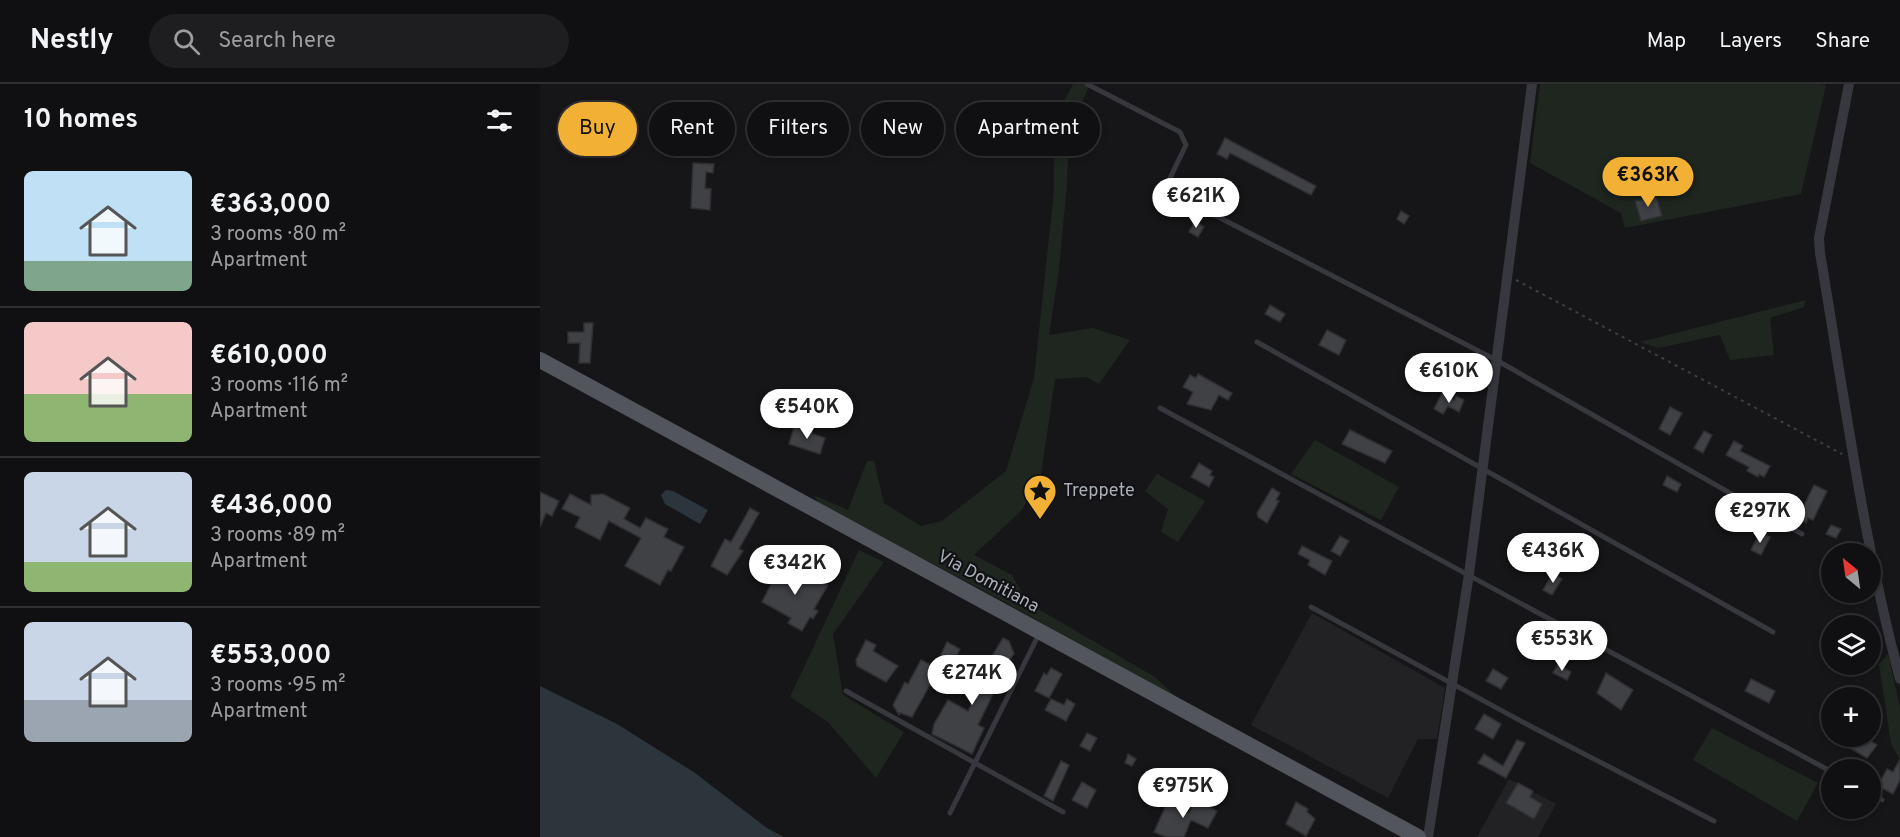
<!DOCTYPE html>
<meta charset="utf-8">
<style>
:root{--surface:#101012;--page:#1e1e20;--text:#f1f3f6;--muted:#9c9d9f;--line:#303032;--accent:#f2b134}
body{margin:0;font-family:Overpass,sans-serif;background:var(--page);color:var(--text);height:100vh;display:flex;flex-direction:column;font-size:22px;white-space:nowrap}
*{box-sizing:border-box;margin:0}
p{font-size:20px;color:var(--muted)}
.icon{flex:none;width:33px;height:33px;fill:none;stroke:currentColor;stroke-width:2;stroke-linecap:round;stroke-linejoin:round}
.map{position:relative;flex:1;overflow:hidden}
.sheet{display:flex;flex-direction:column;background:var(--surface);width:540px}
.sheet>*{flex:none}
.banner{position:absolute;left:18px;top:18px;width:570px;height:54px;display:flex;gap:12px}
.needle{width:39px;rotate:331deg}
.controls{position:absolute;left:1281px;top:459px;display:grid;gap:12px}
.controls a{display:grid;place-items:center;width:60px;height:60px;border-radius:50%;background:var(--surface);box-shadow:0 3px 9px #0003,0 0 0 2px var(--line);font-size:30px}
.price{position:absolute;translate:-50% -51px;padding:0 14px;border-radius:21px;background:#fff;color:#222;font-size:20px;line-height:39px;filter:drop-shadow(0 2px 3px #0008)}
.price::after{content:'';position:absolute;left:50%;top:36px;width:18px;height:14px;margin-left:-9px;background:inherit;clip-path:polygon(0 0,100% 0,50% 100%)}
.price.selected{background:var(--accent);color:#111}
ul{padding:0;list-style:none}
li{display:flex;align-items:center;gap:18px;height:150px;padding:0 24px}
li+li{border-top:2px solid var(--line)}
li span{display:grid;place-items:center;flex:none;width:168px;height:120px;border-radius:9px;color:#555}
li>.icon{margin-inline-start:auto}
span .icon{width:72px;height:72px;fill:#fffc;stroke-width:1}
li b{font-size:26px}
h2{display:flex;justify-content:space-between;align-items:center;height:72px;padding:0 24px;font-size:26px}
.tag{padding:0 21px;border-radius:27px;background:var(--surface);box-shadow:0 3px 9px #0003,0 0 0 2px var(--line);font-size:21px;line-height:54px}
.tag.selected{background:var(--accent);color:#111}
header{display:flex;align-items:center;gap:36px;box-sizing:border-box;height:84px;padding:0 30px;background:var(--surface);border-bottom:2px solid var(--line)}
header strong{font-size:28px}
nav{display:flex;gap:33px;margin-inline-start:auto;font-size:21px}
.search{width:420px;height:54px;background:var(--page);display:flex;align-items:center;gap:15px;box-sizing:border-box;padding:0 21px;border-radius:33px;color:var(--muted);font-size:22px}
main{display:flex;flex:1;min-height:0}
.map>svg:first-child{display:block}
.built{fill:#222225}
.green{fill:#1e261f}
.water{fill:#2c353c}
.building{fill:#404145;stroke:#303034;stroke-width:1.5}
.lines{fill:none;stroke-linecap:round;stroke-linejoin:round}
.path{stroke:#3d3f44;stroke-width:2;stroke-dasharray:3 4.5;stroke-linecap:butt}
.lane{stroke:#37383d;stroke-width:5}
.street{stroke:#37383d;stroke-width:10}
.primary{stroke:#53555c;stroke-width:16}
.labels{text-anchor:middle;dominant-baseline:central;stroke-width:4.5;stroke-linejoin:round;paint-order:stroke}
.poi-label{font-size:18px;fill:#a8adb8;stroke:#111113;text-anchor:start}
.street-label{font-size:18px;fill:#a8adb8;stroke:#111113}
</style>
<header>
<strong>Nestly</strong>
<div class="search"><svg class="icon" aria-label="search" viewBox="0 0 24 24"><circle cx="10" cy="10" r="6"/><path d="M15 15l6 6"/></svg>Search here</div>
<nav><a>Map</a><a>Layers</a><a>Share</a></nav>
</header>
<main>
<section class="sheet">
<h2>10 homes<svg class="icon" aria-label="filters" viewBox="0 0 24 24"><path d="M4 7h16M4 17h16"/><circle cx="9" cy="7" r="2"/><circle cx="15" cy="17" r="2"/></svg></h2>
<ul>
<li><span style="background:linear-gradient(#bfe0f5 75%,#7fa58c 0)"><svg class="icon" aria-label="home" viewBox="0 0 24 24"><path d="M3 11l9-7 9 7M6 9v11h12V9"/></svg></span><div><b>€363,000</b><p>3 rooms · 80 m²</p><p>Apartment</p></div></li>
<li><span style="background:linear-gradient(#f6c9c9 60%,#8fb573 0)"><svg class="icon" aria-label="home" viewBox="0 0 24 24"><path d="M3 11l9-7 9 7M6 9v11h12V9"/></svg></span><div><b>€610,000</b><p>3 rooms · 116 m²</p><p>Apartment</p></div></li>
<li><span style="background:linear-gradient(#c9d6e8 75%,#8fb573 0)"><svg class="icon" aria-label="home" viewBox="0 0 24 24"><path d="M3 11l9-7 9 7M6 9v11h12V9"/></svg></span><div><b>€436,000</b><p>3 rooms · 89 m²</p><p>Apartment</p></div></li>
<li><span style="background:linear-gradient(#c9d6e8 65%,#9aa5b1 0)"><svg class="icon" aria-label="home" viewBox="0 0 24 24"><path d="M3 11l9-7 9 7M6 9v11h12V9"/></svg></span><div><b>€553,000</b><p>3 rooms · 95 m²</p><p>Apartment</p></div></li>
</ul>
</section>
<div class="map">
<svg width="1360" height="753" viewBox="0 0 1360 753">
<rect width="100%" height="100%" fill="#161618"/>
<!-- built -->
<g class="built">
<polygon points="772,529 905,604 897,655 878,655 848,714 711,641"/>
<polygon points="969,695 1016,720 998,753 937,753"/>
</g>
<!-- green -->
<g class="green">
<polygon points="533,0 550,0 529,48 527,100 519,186 509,251 553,244 590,256 559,300 546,293 515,295 501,391 482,426 434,471 472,491 488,519 615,593 637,614 586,588 465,518 278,419 274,411 308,426 327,377 334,377 344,419 381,442 402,437 466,387 494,294 514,107 514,37"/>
<polygon points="1000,0 1278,0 1286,1 1261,110 1085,144 1081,129 990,79"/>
<polygon points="1266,216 1264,223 1230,234 1234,271 1190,276 1180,251 1118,264 1100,258"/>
<polygon points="775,356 859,403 841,436 751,390"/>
<polygon points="617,390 665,417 638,458 621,448 628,425 605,407"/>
<polygon points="319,466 344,478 293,550 303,611 364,648 336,694 288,638 250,613"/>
<polygon points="1348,570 1360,623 1360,676 1351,660 1339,580"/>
<polygon points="1172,644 1278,699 1257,737 1153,676"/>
</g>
<!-- water -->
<g class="water">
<polygon points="126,406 133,407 168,426 160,440 125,420 121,411"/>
<polygon points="0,602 77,640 155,689 227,744 244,753 0,753"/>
</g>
<!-- building -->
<g class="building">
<polygon points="685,54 776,102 771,111 690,69 687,75 677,70"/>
<polygon points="153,79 174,80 173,89 166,88 165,104 171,105 170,126 151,124"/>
<polygon points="1116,112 1122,132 1101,137 1095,117"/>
<polygon points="861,127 869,132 864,140 857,135"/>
<polygon points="655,137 664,143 658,153 649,148"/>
<polygon points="730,221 745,230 740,238 725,230"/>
<polygon points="44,239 53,239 50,279 39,279 40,259 28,259 28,248 44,248"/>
<polygon points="787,246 806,256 799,271 779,261"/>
<polygon points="658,290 692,309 688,316 679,311 671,326 647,320 653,308 643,303 650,291 656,294"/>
<polygon points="902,309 914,316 916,312 924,316 919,328 908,322 903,330 894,325"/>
<polygon points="1130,323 1142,329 1130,351 1119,345"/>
<polygon points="254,343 272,346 273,350 285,354 280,370 249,360"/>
<polygon points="810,346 852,367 845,379 802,360"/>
<polygon points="1164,347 1172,351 1163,369 1154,364"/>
<polygon points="1194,357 1203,362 1200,367 1230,382 1224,393 1219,390 1218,393 1207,387 1209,383 1186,371"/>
<polygon points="659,379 672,387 670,391 674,393 669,403 651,393"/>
<polygon points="1127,392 1141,400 1137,408 1123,401"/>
<polygon points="1274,401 1287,407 1273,436 1268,434 1266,439 1258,434"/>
<polygon points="732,404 740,409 736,416 739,417 727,439 718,433 717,429"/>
<polygon points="0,408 19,417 12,432 6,429 0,443"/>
<polygon points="30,410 51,421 51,411 63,410 90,424 84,435 100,444 106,434 128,445 124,453 144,463 131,487 128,486 120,501 85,482 101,454 69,437 60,456 35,443 40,433 22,425"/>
<polygon points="210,424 219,429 199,465 203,467 187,491 171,482 185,455 191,458"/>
<polygon points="1291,441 1301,445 1296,454 1286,450"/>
<polygon points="1220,448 1230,453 1221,471 1211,466"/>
<polygon points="800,452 809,457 800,472 791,467"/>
<polygon points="762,462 792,477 785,491 768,481 770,476 758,470"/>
<polygon points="241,481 288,501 274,525 278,527 273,535 270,533 262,547 248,539 251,534 222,518"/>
<polygon points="1013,489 1022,495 1012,511 1003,506"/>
<polygon points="463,554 469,557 474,570 459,591 451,593 444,606 453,610 438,641 444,644 432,670 392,650 394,640 408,616 428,627 438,607 431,604 440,586 447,589 449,577"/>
<polygon points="326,556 336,561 333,567 358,582 346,598 317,582 316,576"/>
<polygon points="407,558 420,565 403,601 398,598 395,603 390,601 372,633 360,629 359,631 353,621 365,598 368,600 381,576 395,583"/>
<polygon points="1018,580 1031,588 1027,596 1013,589"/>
<polygon points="511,584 522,590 509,614 495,607 504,589 507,591"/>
<polygon points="953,585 968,594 961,605 946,597"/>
<polygon points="1066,589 1093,606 1081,626 1057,609"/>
<polygon points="1211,595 1235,607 1229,619 1205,607"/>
<polygon points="511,615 524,621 527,615 535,620 526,637 505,626"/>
<polygon points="944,630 961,640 953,655 935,645"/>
<polygon points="547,649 557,654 550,667 540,662"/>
<polygon points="1290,652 1323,652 1337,661 1327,674"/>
<polygon points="977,656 985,659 966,694 938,679 944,670 963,682"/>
<polygon points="588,670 596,675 592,682 585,679"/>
<polygon points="1360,675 1360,696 1353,710 1338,702 1347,685 1353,688"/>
<polygon points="521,677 529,681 513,717 504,712"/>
<polygon points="542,698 556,706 547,724 532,716"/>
<polygon points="978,699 993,707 990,713 1002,720 994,735 966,719"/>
<polygon points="655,716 677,727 668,744 651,736 644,753 626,753 614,748 627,719 649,729"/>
<polygon points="756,718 768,725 767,728 775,735 766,752 746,740"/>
</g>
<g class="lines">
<!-- path -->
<polyline class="path" points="976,196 1302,370"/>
<!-- lane -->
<g class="lane">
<polyline points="547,0 640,48 646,61 630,94 632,107 655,121 958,277 1262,450"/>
<polyline points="717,258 1233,548"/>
<polyline points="620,324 1292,688"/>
<polyline points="771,523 992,643 1174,737"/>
<polyline points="306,607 523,728"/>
<polyline points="1330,710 1342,716"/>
<polyline points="410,729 499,550"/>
</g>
<!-- street -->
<g class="street">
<path d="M1309 0 1279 154 1280 169C1304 311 1323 456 1360 595"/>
<polyline points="888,753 929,490 992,0"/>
</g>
<!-- primary -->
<polyline class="primary" points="0,276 878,753"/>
</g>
<!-- icons -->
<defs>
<symbol id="sight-pin" viewBox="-11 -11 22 30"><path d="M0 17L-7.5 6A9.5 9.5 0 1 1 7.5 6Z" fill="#f2b134" stroke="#111113"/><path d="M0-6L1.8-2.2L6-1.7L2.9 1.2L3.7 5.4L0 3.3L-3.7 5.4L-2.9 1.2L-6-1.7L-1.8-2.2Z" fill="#111"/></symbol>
</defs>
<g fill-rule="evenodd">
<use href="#sight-pin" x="481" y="388" width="38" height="52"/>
</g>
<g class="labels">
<!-- poi labels -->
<g class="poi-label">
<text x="523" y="407">Treppete</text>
</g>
<!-- street labels -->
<g class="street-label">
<text transform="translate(448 498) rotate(28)">Via Domitiana</text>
</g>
</g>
</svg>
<div class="controls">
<a><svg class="needle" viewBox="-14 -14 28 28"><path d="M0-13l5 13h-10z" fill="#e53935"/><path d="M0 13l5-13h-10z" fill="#9c9d9f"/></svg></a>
<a><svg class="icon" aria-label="layers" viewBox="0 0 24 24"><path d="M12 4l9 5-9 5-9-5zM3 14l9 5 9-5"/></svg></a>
<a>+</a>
<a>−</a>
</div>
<b class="price selected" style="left:1108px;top:124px">€363K</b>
<b class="price" style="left:656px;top:145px">€621K</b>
<b class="price" style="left:909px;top:320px">€610K</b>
<b class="price" style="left:267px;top:356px">€540K</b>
<b class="price" style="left:1220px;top:460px">€297K</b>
<b class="price" style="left:1013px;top:500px">€436K</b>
<b class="price" style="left:255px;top:512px">€342K</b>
<b class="price" style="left:1022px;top:588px">€553K</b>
<b class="price" style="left:432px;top:622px">€274K</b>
<b class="price" style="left:643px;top:735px">€975K</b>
<div class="banner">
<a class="tag selected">Buy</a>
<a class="tag">Rent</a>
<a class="tag">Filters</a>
<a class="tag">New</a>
<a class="tag">Apartment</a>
</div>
</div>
</main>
